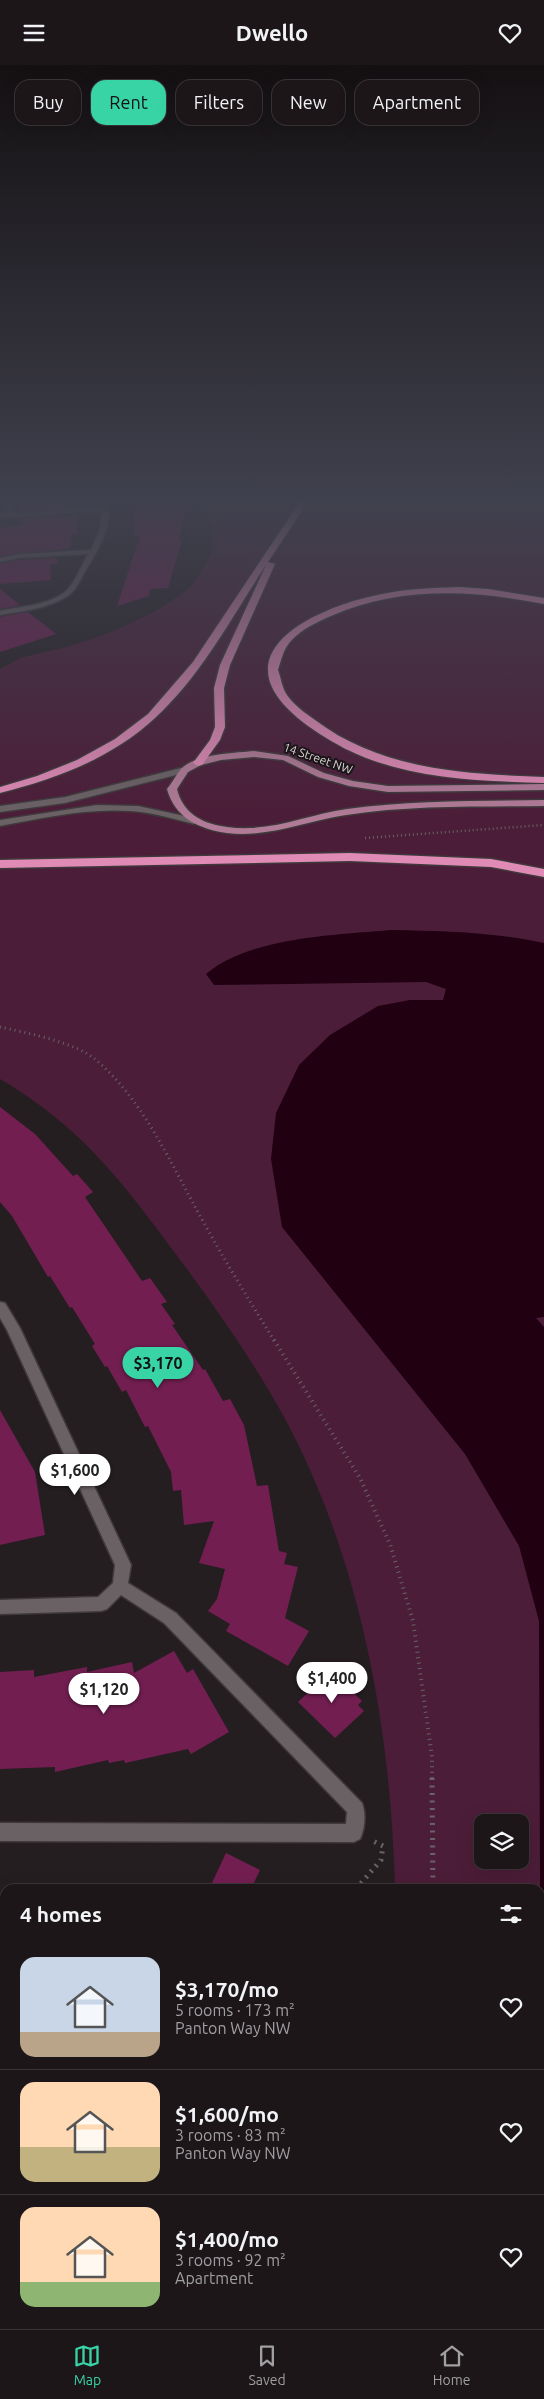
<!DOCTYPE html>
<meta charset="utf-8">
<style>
:root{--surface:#1c1619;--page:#292326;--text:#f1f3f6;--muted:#a09fa2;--line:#3a3538;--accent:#38d4a6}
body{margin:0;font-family:Ubuntu,sans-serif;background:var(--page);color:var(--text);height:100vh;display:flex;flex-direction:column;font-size:19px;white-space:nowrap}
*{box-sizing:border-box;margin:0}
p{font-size:16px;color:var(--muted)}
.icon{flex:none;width:28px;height:28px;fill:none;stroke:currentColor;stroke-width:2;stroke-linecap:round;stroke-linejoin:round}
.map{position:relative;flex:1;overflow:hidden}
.drawer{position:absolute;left:0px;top:1819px;width:545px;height:446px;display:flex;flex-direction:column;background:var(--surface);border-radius:15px 15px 0 0;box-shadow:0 5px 20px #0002,0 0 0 1px var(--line)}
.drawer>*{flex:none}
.guide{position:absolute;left:15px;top:15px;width:515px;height:45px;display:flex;gap:10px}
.buttons{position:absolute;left:474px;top:1749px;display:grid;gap:10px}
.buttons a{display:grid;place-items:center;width:55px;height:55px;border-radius:10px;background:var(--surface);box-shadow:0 5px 20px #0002,0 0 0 1px var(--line);font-size:25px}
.price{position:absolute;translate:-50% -42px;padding:0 11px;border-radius:18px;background:#fff;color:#222;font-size:16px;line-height:32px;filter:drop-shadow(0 1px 2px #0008)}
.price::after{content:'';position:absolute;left:50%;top:30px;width:15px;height:11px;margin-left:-8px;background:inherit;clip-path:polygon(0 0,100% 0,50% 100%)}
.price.current{background:var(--accent);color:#111}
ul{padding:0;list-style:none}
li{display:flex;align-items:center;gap:15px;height:125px;padding:0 20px}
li+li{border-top:1px solid var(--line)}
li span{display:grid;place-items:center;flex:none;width:140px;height:100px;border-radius:15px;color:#555}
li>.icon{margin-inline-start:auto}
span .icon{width:60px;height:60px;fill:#fffc;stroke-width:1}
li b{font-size:21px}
h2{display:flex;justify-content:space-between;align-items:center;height:60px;padding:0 20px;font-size:21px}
.chip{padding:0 18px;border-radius:15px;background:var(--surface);box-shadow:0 5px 20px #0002,0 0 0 1px var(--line);font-size:18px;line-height:45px}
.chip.current{background:var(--accent);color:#111}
header{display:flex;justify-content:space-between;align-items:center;height:65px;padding:0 20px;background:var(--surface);font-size:22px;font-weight:600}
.dock{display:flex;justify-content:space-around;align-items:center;height:70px;border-top:1px solid var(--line);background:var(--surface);font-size:14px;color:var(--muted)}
.dock a{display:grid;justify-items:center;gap:2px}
.dock .current{color:var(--accent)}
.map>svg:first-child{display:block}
.green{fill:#4c1d38;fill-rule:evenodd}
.water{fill:#200011}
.building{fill:#721e51}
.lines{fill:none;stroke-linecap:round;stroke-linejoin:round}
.minor-casing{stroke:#3f393c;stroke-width:3}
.major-casing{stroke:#3f393c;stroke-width:3}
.highway-casing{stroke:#3f393c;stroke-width:3}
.path-far3{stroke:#696366;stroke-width:2.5;stroke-dasharray:1 3;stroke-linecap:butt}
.path-far2{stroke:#696366;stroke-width:3;stroke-dasharray:1 4;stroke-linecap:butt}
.path-far1{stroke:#696366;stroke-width:4;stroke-dasharray:1 4.5;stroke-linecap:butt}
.path{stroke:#696366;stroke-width:5;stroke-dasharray:2 5.5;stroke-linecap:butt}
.minor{fill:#6a6165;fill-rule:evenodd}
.major{fill:#b17a96;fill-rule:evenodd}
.highway{fill:#e08ab6;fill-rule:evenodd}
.labels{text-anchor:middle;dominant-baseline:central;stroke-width:4;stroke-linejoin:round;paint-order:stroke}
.far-street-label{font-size:12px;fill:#d9d4d7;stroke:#1b1518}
</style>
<header><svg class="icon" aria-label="menu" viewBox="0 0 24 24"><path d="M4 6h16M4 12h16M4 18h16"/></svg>Dwello<svg class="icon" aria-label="heart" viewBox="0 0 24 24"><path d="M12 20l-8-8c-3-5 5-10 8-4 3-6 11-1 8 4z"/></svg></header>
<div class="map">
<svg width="544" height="2264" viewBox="0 0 544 2264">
<rect width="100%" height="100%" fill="#251e21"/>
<!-- green -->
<path class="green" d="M201 435H544V2264H353L354 2260H540V1824H395C391 1664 361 1494 284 1352 252 1294 214 1240 175 1188 122 1116 79 1060 0 1014V604L20 593 74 580 114 566 154 547 182 529 195 517 212 487 213 464ZM482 1758H520V1795H482Z"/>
<!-- water -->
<path class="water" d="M391 865C442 866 494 867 544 878V1252L536 1253 544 1262V2087L541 2071 539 1556 519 1481 465 1389 282 1162 271 1094 276 1048 299 1000 330 970 378 941 410 935H443L446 924 426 917 214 920 206 909C250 872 335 870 391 865Z"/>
<!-- building -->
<g class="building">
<polygon points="16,435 77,435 77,442 20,446"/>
<polygon points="135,435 188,435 179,474 182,475 168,523 150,524 149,531 117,541 140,471 134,471"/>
<polygon points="77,450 77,469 72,469 71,483 0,491 0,463 24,459 22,453"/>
<polygon points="57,493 58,499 50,500 51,515 0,519 0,499 19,495"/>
<polygon points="0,524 20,540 0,544"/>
<polygon points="28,547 56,569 0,587 0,552"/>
<polygon points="0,1042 35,1069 73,1111 77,1109 93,1127 85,1132 142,1216 150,1213 167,1237 161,1239 175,1259 172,1260 203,1305 205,1304 223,1336 230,1334 244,1360 257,1421 268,1420 279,1486 287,1488 284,1499 298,1502 285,1553 309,1566 288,1601 226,1566 230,1559 208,1546 217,1534 225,1504 199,1498 214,1456 184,1460 181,1425 173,1426 171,1407 148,1361 145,1362 126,1325 122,1327 107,1301 105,1302 92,1281 95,1279 72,1242 70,1243 50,1211 48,1212 12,1151 0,1137"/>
<polygon points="0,1345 35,1407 45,1470 0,1480"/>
<polygon points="174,1586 187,1608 193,1604 229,1667 191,1689 188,1684 125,1698 124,1695 109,1698 108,1695 55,1707 55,1702 0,1704 0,1607 34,1605 34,1612 87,1602 87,1607 132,1597 134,1608"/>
<polygon points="331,1606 362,1636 358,1640 364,1646 335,1673 298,1637"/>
<polygon points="226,1788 260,1805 251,1824 209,1824"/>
</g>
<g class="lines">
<defs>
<g id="minor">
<path d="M4 435H10L14 448 102 442 101 435H107C113 462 99 484 84 508 79 517 76 526 66 532 47 544 22 546 0 550V546C21 541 53 540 68 524 76 515 82 500 88 489L19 493 0 497V493L19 489 91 485 100 464 102 446 0 453V449L7 448Z"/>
<polygon points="185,702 188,703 188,707 65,738 0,747 0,741 65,732"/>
<path d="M97 740 138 741 194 753 199 756 194 759C173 754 152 747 130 746 86 743 43 753 0 761V755Z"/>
<path d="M0 1237 5 1238 20 1263 131 1500 128 1518 176 1548 362 1738C366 1748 365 1764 360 1774L354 1777 0 1776V1758L346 1759 347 1747 164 1558 121 1530 107 1544 101 1546 0 1549V1535L98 1532 113 1518 115 1500 7 1265 0 1253Z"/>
<polygon points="0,2135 5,2136 5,2156 0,2155"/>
<polygon points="40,2260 62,2260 61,2264 39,2264"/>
</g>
<path id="major" d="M254 686 288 691 324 708 353 716 388 721 544 719V725L388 727 349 721 318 712 283 695 254 692 221 695 201 700 188 707 177 724C183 749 203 759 227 762 269 768 306 750 347 744 412 735 478 736 544 735V741C478 742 412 740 346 750 306 756 268 773 227 768 199 764 175 753 167 724 172 718 176 710 181 704 195 689 234 688 254 686Z"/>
<g id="highway">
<path d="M301 435H309L268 497 275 499 230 600 224 623 225 662 220 675 202 700 198 701 193 698 210 675 215 662 214 623 220 600 266 500C232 552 201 611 155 653 112 693 56 714 0 728V722L37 711 77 695 115 674 148 649 193 597Z"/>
<polygon points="536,435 544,435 544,440"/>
<path d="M459 522 488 524 544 533V539C472 525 400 521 331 551 317 557 300 565 290 577 283 585 281 596 278 605 281 613 282 623 287 630 294 640 305 648 315 655 381 705 465 709 544 712V718C479 716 407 714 348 685 321 671 268 640 268 605 268 563 340 538 373 531 401 524 430 523 459 522Z"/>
<polygon points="350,788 491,794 544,804 544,812 491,802 350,796 0,803 0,795"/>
</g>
</defs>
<!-- minor casing -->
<use href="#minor" class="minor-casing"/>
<!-- major casing -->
<use href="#major" class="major-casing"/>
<!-- highway casing -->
<use href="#highway" class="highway-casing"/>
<!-- path-far3 -->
<polyline class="path-far3" points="365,773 544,760"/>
<!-- path-far2 -->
<path class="path-far2" d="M0 962C27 968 75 977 96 995 143 1035 170 1097 199 1149 223 1193 249 1235 275 1277"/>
<!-- path-far1 -->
<polyline class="path-far1" points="274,1275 360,1413 390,1479 413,1556 432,1692 432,1714"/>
<!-- path -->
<g class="path">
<polyline points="432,1713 433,1824"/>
<polyline points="356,1824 381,1795 383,1781 373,1776"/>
<polyline points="427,2260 427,2264"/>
</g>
<!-- minor -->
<use href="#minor" class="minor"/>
<!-- major -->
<use href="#major" class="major"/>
<!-- highway -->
<use href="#highway" class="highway"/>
</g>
<!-- sky -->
<linearGradient id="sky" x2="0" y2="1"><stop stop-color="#141012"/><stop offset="0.58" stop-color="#40414e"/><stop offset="1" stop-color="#40414e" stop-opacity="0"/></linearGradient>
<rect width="544" height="752" fill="url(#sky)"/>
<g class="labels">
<!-- far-street labels -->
<g class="far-street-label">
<text transform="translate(318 693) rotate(19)">14 Street NW</text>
</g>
</g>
</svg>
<div class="buttons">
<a><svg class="icon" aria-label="layers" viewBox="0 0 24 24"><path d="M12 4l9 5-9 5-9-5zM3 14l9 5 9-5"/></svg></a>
</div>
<b class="price current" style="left:158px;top:1324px">$3,170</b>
<b class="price" style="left:75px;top:1431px">$1,600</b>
<b class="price" style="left:332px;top:1639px">$1,400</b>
<b class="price" style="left:104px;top:1650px">$1,120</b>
<div class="guide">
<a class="chip">Buy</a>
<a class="chip current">Rent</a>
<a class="chip">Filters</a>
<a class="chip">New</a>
<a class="chip">Apartment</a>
</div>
<section class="drawer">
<h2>4 homes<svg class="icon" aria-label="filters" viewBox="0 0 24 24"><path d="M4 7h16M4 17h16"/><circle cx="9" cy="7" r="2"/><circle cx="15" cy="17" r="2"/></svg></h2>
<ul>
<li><span style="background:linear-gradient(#c9d6e8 75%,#b9a48a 0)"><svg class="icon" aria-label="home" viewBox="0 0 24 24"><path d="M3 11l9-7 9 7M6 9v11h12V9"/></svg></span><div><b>$3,170/mo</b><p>5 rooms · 173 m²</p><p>Panton Way NW</p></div><svg class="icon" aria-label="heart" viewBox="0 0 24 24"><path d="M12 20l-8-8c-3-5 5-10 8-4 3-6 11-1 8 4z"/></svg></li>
<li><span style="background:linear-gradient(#ffd9b3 65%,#c2b280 0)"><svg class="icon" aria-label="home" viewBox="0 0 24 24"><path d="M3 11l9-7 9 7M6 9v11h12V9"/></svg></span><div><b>$1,600/mo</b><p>3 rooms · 83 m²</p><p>Panton Way NW</p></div><svg class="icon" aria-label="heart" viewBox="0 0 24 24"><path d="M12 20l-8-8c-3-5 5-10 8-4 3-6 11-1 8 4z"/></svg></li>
<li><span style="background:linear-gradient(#ffd9b3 75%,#8fb573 0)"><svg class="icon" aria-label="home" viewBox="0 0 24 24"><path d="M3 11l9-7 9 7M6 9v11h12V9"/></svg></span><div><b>$1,400/mo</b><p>3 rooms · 92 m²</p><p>Apartment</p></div><svg class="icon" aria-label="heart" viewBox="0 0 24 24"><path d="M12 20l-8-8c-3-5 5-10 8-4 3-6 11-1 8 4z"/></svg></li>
</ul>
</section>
</div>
<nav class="dock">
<a class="current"><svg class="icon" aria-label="map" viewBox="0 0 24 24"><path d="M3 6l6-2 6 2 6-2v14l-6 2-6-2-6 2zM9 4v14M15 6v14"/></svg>Map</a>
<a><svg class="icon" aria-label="saved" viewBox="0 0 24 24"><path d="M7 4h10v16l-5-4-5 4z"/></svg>Saved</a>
<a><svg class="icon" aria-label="home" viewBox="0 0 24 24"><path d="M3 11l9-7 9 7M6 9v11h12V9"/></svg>Home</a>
</nav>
